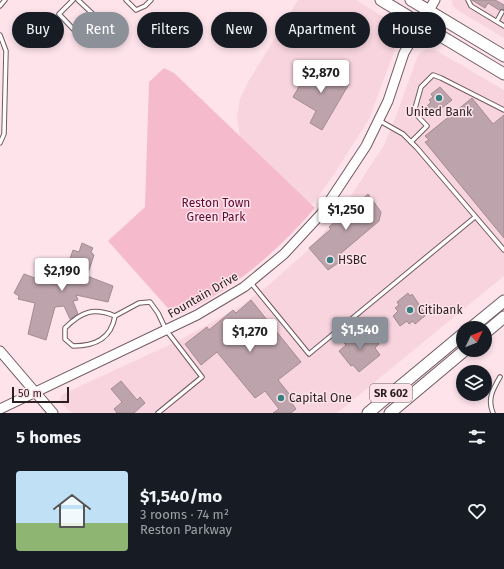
<!DOCTYPE html>
<meta charset="utf-8">
<style>
:root{--surface:#171b24;--page:#20242c;--text:#f1f3f6;--muted:#9ea1a6;--accent:#8c9099}
body{margin:0;font-family:"Fira Sans",sans-serif;background:var(--page);color:var(--text);height:100vh;display:flex;flex-direction:column;font-size:15px;white-space:nowrap}
*{box-sizing:border-box;margin:0}
p{font-size:13px;color:var(--muted)}
.icon{flex:none;width:22px;height:22px;fill:none;stroke:currentColor;stroke-width:2;stroke-linecap:round;stroke-linejoin:round}
.map{position:relative;height:413px;overflow:hidden}
.side{display:flex;flex-direction:column;background:var(--surface);flex:1}
.side>*{flex:none}
.hud{position:absolute;left:12px;top:12px;width:480px;height:36px;display:flex;gap:8px}
.needle{width:26px;rotate:47deg}
.tools{position:absolute;left:456px;top:321px;display:grid;gap:8px}
.tools a{display:grid;place-items:center;width:36px;height:36px;border-radius:50%;background:var(--surface);box-shadow:0 2px 6px #0003;font-size:20px}
.scale{position:absolute;left:12px;bottom:10px;width:57px;box-sizing:border-box;padding-left:4px;border:2px solid #291f22;border-top:0;font-size:11px;line-height:14px;white-space:nowrap;color:#291f22;-webkit-text-stroke:3px #fee3eb;paint-order:stroke}
.price{position:absolute;translate:-50% -34px;padding:0 9px;border-radius:4px;background:#fff;color:#222;font-size:13px;line-height:26px;filter:drop-shadow(0 1px 2px #0008)}
.price::after{content:'';position:absolute;left:50%;top:24px;width:12px;height:9px;margin-left:-6px;background:inherit;clip-path:polygon(0 0,100% 0,50% 100%)}
.price.selected{background:var(--accent);color:#fff}
ul{padding:0;list-style:none}
li{display:flex;align-items:center;gap:12px;height:100px;padding:0 16px}
li span{display:grid;place-items:center;flex:none;width:112px;height:80px;border-radius:4px;color:#555}
li>.icon{margin-inline-start:auto}
span .icon{width:48px;height:48px;fill:#fffc;stroke-width:1}
li b{font-size:17px}
h2{display:flex;justify-content:space-between;align-items:center;height:48px;padding:0 16px;font-size:17px}
.tag{padding:0 14px;border-radius:18px;background:var(--surface);box-shadow:0 2px 6px #0003;font-size:14px;line-height:36px}
.tag.selected{background:var(--accent);color:#fff}
.map>svg:first-child{display:block}
.built{fill:#f7d4de}
.green{fill:#f5bbcd}
.building{fill:#bda3ab;stroke:#a48b92}
.lines{fill:none;stroke-linecap:round;stroke-linejoin:round}
.lane-casing{stroke:#715a61;stroke-width:5.5}
.secondary-casing{stroke:#715a61;stroke-width:11}
.primary-casing{stroke:#715a61;stroke-width:13}
.lane{stroke:#fff;stroke-width:3.5}
.secondary{stroke:#fff;stroke-width:9}
.primary{stroke:#fff;stroke-width:11}
.poi-dot{fill:#378081;stroke:#fee3eb;stroke-width:1.5}
.labels{text-anchor:middle;dominant-baseline:central;stroke-width:3;stroke-linejoin:round;paint-order:stroke}
.shield{fill:#fee3eb;stroke:#695a5e;stroke-width:1}
.shield-label{font-size:11px;font-weight:bold;fill:#291f22}
.poi-label{font-size:12px;fill:#291f22;stroke:#fee3eb;text-anchor:start}
.park-label{font-size:12px;fill:#5f0a33;stroke:#fee3eb}
.street-label{font-size:12px;fill:#291f22;stroke:#fee3eb}
</style>
<div class="map">
<svg width="504" height="413" viewBox="0 0 504 413">
<rect width="100%" height="100%" fill="#fee3eb"/>
<!-- built -->
<g class="built">
<polygon points="298,0 356,0 395,24 400,32 400,36 369,119 331,179 308,210 256,162 240,136 237,117 240,99 248,82"/>
<polygon points="452,0 504,0 504,38 459,11 453,6"/>
<polygon points="427,49 437,51 504,90 504,276 337,413 72,413 62,404 60,398 63,394 180,340 241,306 270,284 306,252 337,217 384,145 396,116 418,55"/>
</g>
<!-- green -->
<path class="green" d="M164 68 174 73 315 208C275 254 232 291 175 316L108 241 145 207 149 82Z"/>
<!-- building -->
<g class="building">
<polygon points="472,0 495,0 504,5 504,10 499,10 488,3 485,8"/>
<polygon points="313,63 349,84 322,130 310,123 316,111 293,97"/>
<polygon points="440,87 452,100 434,114 427,106 431,102 429,100 433,97 431,94"/>
<polygon points="472,98 493,124 504,115 504,238 425,142 429,140 425,136"/>
<polygon points="368,194 381,212 379,221 340,254 343,258 339,260 341,261 328,270 309,248 331,229 329,227 346,213 343,209 355,197 359,202"/>
<polygon points="82,243 93,248 91,252 94,255 87,276 113,286 108,302 76,295 78,300 73,301 78,314 70,319 64,306 55,307 46,340 28,334 35,303 18,299 19,296 14,293 24,274 54,285 62,281 73,250 79,252"/>
<polygon points="408,293 410,296 412,294 426,315 415,324 413,321 409,324 407,321 400,326 393,316 398,311 395,308 399,305 397,302"/>
<polygon points="251,300 301,362 278,380 294,400 291,402 296,409 291,413 273,413 279,409 265,391 255,398 217,352 201,365 185,344 207,327 209,330 233,310 236,313"/>
<polygon points="363,332 368,338 371,335 379,344 375,348 380,355 359,372 353,365 351,366 339,351 346,345 344,343 349,339 350,340 358,334 359,335"/>
<polygon points="121,381 137,400 140,397 145,403 134,413 117,413 114,409 122,402 111,389"/>
</g>
<g class="lines">
<defs>
<g id="lane">
<polyline points="73,0 59,14 78,34 96,17 78,0"/>
<polyline points="126,0 136,10 145,6 151,0"/>
<polyline points="468,0 471,6 504,26"/>
<polyline points="0,6 5,0"/>
<polyline points="497,21 502,12"/>
<polyline points="0,35 6,51 4,134 0,143"/>
<polyline points="380,121 403,134 417,148 504,250"/>
<polyline points="411,142 427,126 414,112 421,87 433,75 441,78 504,110"/>
<polyline points="251,283 309,354 475,217"/>
<path d="M115 316C111 339 95 346 73 346L65 339V328C81 312 93 307 115 316L139 303 150 302 158 313 166 330 202 377 158 413"/>
<path d="M493 413C487 399 493 389 500 377"/>
</g>
<g id="secondary">
<polyline points="0,351 53,413"/>
<polyline points="0,409 197,315 244,287 284,254 321,214 366,146 388,101 404,53 435,0"/>
</g>
<g id="primary">
<polyline points="381,0 504,74"/>
<polyline points="411,0 504,56"/>
<polyline points="471,328 504,301"/>
<polyline points="485,333 504,317"/>
<polyline points="368,413 463,334"/>
<polyline points="390,413 465,350"/>
</g>
</defs>
<!-- lane casing -->
<use href="#lane" class="lane-casing"/>
<!-- secondary casing -->
<use href="#secondary" class="secondary-casing"/>
<!-- primary casing -->
<use href="#primary" class="primary-casing"/>
<!-- lane -->
<use href="#lane" class="lane"/>
<!-- secondary -->
<use href="#secondary" class="secondary"/>
<!-- primary -->
<use href="#primary" class="primary"/>
</g>
<!-- markers -->
<g class="poi-dot">
<circle cx="439" cy="98" r="4"/>
<circle cx="330" cy="260" r="4"/>
<circle cx="410" cy="310" r="4"/>
<circle cx="281" cy="398" r="4"/>
</g>
<g class="labels">
<!-- shield labels -->
<rect class="shield" x="370" y="384" width="42" height="18" rx="3"/>
<g class="shield-label">
<text x="391" y="393">SR 602</text>
</g>
<!-- poi labels -->
<g class="poi-label">
<text x="439" y="112" text-anchor="middle">United Bank</text>
<text x="338" y="260">HSBC</text>
<text x="418" y="310">Citibank</text>
<text x="289" y="398">Capital One</text>
</g>
<!-- park labels -->
<g class="park-label">
<text x="216" y="203">Reston Town<tspan x="216" dy="14">Green Park</tspan></text>
</g>
<!-- street labels -->
<g class="street-label">
<text transform="translate(203 295) rotate(-30)">Fountain Drive</text>
</g>
</g>
</svg>
<div class="tools">
<a><svg class="needle" viewBox="-14 -14 28 28"><path d="M0-13l5 13h-10z" fill="#e53935"/><path d="M0 13l5-13h-10z" fill="#9ea1a6"/></svg></a>
<a><svg class="icon" aria-label="layers" viewBox="0 0 24 24"><path d="M12 4l9 5-9 5-9-5zM3 14l9 5 9-5"/></svg></a>
</div>
<div class="scale">50 m</div>
<b class="price" style="left:321px;top:94px">$2,870</b>
<b class="price" style="left:346px;top:231px">$1,250</b>
<b class="price" style="left:62px;top:292px">$2,190</b>
<b class="price selected" style="left:360px;top:351px">$1,540</b>
<b class="price" style="left:250px;top:353px">$1,270</b>
<div class="hud">
<a class="tag">Buy</a>
<a class="tag selected">Rent</a>
<a class="tag">Filters</a>
<a class="tag">New</a>
<a class="tag">Apartment</a>
<a class="tag">House</a>
</div>
</div>
<section class="side">
<h2>5 homes<svg class="icon" aria-label="filters" viewBox="0 0 24 24"><path d="M4 7h16M4 17h16"/><circle cx="9" cy="7" r="2"/><circle cx="15" cy="17" r="2"/></svg></h2>
<ul>
<li><span style="background:linear-gradient(#bfe0f5 65%,#8fb573 0)"><svg class="icon" aria-label="home" viewBox="0 0 24 24"><path d="M3 11l9-7 9 7M6 9v11h12V9"/></svg></span><div><b>$1,540/mo</b><p>3 rooms · 74 m²</p><p>Reston Parkway</p></div><svg class="icon" aria-label="heart" viewBox="0 0 24 24"><path d="M12 20l-8-8c-3-5 5-10 8-4 3-6 11-1 8 4z"/></svg></li>
</ul>
</section>
